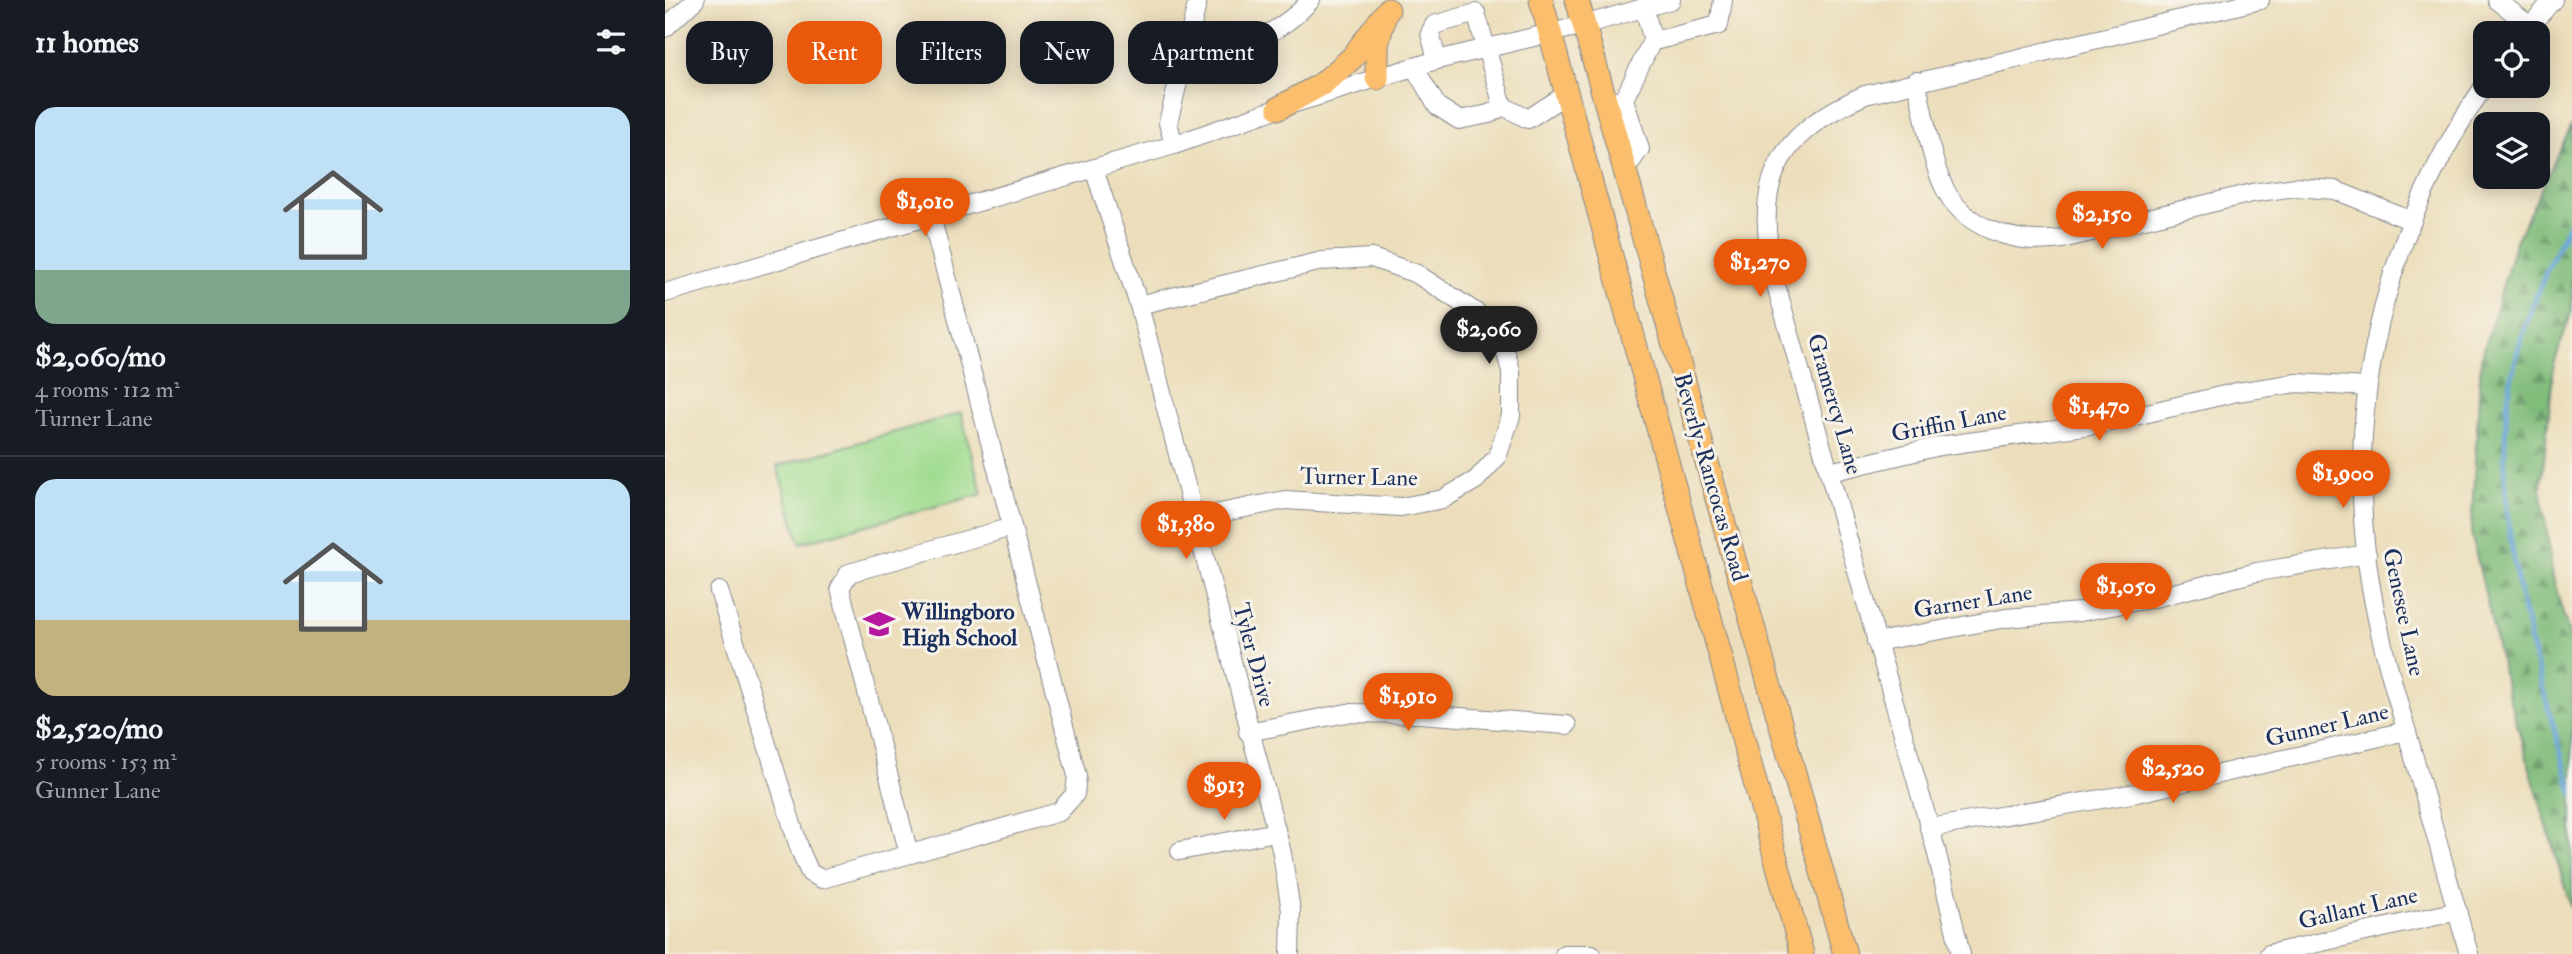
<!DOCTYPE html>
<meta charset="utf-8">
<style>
:root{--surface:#171b24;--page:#20242c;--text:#f1f3f6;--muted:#9ea1a6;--line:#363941;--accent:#ea580c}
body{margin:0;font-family:"IM FELL Double Pica",serif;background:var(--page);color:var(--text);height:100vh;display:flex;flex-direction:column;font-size:26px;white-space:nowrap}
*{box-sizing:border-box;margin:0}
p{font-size:23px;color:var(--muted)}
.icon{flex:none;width:38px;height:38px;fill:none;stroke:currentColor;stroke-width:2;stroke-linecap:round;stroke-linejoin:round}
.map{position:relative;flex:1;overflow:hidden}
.panel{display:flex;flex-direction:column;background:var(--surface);width:665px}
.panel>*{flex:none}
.top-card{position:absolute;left:21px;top:21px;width:665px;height:63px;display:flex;gap:14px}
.fabs{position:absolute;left:1808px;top:21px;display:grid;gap:14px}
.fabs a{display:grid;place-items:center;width:77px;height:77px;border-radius:14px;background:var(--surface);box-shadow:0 4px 18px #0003;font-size:35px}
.price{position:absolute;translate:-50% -60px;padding:0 16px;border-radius:24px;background:var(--accent);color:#fff;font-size:23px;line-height:46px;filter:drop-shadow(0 2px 4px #0008)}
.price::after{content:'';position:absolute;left:50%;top:42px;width:21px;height:16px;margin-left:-10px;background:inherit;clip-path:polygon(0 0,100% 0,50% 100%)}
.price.selected{background:#222;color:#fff}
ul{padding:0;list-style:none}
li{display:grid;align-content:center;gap:14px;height:371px;padding:0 35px}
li+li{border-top:2px solid var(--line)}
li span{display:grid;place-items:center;height:217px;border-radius:21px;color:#555}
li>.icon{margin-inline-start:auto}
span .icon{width:126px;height:126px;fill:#fffc;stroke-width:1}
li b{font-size:30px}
h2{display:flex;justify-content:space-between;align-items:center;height:84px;padding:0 35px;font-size:30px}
.tag{padding:0 24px;border-radius:21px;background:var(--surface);box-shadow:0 4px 18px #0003;font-size:24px;line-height:63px}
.tag.selected{background:var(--accent);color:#fff}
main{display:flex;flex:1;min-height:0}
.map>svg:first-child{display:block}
.grass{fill:#a0dc90;stroke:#5e8677;stroke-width:2}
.forest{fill:url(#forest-firs);stroke:#4e766c;stroke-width:2}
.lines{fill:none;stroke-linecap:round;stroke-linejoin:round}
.stream{stroke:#63a3d6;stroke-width:5}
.minor-casing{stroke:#84868c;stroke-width:20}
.major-casing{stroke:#84868c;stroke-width:25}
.minor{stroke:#fff;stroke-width:18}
.major{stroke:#fabe6d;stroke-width:23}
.labels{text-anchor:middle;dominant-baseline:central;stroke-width:6;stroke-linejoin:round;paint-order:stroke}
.street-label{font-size:23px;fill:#1b2f5e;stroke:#f7f3e8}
.poi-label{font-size:23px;font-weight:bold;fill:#1b2f5e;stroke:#f7f3e8;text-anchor:start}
</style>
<main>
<section class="panel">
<h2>11 homes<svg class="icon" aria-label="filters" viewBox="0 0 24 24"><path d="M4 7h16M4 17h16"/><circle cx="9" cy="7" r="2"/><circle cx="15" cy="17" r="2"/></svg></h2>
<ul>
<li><span style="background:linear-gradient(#bfe0f5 75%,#7fa58c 0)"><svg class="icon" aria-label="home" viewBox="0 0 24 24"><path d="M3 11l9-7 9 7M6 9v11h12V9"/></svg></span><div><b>$2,060/mo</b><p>4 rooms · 112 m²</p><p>Turner Lane</p></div></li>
<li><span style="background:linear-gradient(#bfe0f5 65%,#c2b280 0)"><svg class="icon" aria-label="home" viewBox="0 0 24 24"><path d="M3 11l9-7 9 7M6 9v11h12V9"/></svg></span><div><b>$2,520/mo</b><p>5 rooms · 153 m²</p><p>Gunner Lane</p></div></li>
</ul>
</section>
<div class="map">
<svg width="1907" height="954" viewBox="0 0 1907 954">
<defs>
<pattern id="forest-firs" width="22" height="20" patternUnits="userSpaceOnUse" patternTransform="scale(1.75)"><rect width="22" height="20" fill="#80bc7a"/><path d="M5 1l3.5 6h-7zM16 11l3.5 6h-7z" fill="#689967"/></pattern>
</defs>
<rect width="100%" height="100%" fill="#f7f3e8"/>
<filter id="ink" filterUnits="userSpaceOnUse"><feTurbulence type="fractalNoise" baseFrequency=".0143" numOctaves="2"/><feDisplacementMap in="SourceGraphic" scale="14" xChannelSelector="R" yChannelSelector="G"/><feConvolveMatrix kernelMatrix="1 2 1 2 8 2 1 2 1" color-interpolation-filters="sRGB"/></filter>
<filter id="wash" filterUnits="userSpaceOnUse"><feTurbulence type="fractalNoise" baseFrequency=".00686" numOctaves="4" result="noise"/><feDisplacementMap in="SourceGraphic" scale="28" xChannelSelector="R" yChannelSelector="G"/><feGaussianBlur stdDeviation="1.57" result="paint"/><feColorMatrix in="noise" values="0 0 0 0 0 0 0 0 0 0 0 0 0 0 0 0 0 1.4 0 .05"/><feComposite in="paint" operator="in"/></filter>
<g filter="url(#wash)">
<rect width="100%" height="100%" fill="#ecdebb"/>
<!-- grass -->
<polygon class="grass" points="296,413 317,494 135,543 112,466"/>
<!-- forest -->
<polygon class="forest" points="1907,125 1907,310 1889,364 1876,489 1888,578 1907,645 1907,911 1843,694 1806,532 1816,360 1851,241"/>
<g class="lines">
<!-- stream -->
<path class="stream" d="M1907 218C1877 277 1849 341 1842 408 1829 540 1873 668 1907 793"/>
</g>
</g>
<g filter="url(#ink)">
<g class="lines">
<defs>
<g id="minor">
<polyline points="1832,0 1865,26"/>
<polyline points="979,7 986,34 993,40 1054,25 1058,0"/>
<polyline points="0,28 30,0"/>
<polyline points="1859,33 1888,0"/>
<path d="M517 62C569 47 608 42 646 0"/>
<polyline points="749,67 772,106 794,120 824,114 838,106 811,13 769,25 765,33 772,60"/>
<path d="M1251 81C1260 115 1264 154 1278 185 1298 230 1353 245 1397 239L1587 193 1631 187 1670 190 1747 221"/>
<polyline points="959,99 975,149 960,170"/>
<polyline points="941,104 959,99 988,39"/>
<polyline points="838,106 863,119 903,93"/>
<polyline points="509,145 503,123 533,0"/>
<polyline points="429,169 474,305 617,853 626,911 625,954"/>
<polyline points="0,293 509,145 614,108 772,60 919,25 1006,0"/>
<polyline points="474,305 657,261 707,258 752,274 812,313 840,350 846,371 846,416 832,457 811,480 778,499 736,507 620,500 530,518"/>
<polyline points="1165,472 1275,446 1440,423 1572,392 1632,383 1702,387"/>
<polyline points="54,591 135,850 145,873 157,879 394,812 410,794 412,776 266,216"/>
<polyline points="1211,642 1341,618 1415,612 1489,598 1592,572 1702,554"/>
<polyline points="583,732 682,713 755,714 902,725"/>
<polyline points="1264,828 1472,793 1741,731"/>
<polyline points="515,851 611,832"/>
<polyline points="244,854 175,588 184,573 347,527"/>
<polyline points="899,954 927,954"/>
<path d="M1296 954 1271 850 1111 285C1088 188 1104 137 1200 95L1595 0"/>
<polyline points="1604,954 1793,911"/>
<path d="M1804 954C1783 879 1762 804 1741 729 1723 668 1706 606 1700 543 1684 382 1728 218 1820 85"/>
</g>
<g id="major">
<polyline points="876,0 1137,954"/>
<polyline points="912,0 1180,954"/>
<polyline points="712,78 712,45 718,22"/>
<polyline points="614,108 657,84 687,58 723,10"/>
</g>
</defs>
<!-- minor casing -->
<use href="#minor" class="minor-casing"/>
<!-- major casing -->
<use href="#major" class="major-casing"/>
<!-- minor -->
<use href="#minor" class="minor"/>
<!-- major -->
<use href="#major" class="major"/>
</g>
</g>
<!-- icons -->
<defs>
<symbol id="school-bare" viewBox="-9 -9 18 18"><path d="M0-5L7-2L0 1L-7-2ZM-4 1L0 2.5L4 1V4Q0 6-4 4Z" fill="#b5179e" stroke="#f7f3e8" stroke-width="2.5" paint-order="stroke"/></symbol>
</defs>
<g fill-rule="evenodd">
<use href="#school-bare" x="192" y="602" width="44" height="44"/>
</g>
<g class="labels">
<!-- street labels -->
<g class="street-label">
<text transform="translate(1170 404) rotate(74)">Gramercy Lane</text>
<text transform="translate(1284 423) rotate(-11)">Griffin Lane</text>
<text transform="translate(694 477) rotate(1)">Turner Lane</text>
<text transform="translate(1046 477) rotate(74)">Beverly-Rancocas Road</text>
<text transform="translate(1308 601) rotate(-9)">Garner Lane</text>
<text transform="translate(1739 612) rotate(78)">Genesee Lane</text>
<text transform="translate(589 655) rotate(75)">Tyler Drive</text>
<text transform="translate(1662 725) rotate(-13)">Gunner Lane</text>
<text transform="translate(1693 908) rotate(-13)">Gallant Lane</text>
</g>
<!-- poi labels -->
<g class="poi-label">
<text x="237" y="611">Willingboro<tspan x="237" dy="26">High School</tspan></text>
</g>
</g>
</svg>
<div class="fabs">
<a><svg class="icon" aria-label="locate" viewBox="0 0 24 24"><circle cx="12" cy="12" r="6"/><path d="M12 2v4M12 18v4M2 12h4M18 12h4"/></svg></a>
<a><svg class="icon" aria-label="layers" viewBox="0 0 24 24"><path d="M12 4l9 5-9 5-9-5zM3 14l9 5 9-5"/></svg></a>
</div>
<b class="price" style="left:260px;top:238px">$1,010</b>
<b class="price" style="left:1437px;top:251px">$2,150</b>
<b class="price" style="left:1095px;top:299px">$1,270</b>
<b class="price selected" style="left:824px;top:366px">$2,060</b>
<b class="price" style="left:1434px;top:443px">$1,470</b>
<b class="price" style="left:1678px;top:510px">$1,900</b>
<b class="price" style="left:521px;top:561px">$1,380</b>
<b class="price" style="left:1461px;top:623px">$1,050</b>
<b class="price" style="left:743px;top:733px">$1,910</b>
<b class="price" style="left:1508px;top:805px">$2,520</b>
<b class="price" style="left:559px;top:822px">$913</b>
<div class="top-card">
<a class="tag">Buy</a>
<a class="tag selected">Rent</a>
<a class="tag">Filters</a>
<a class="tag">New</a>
<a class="tag">Apartment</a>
</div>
</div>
</main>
